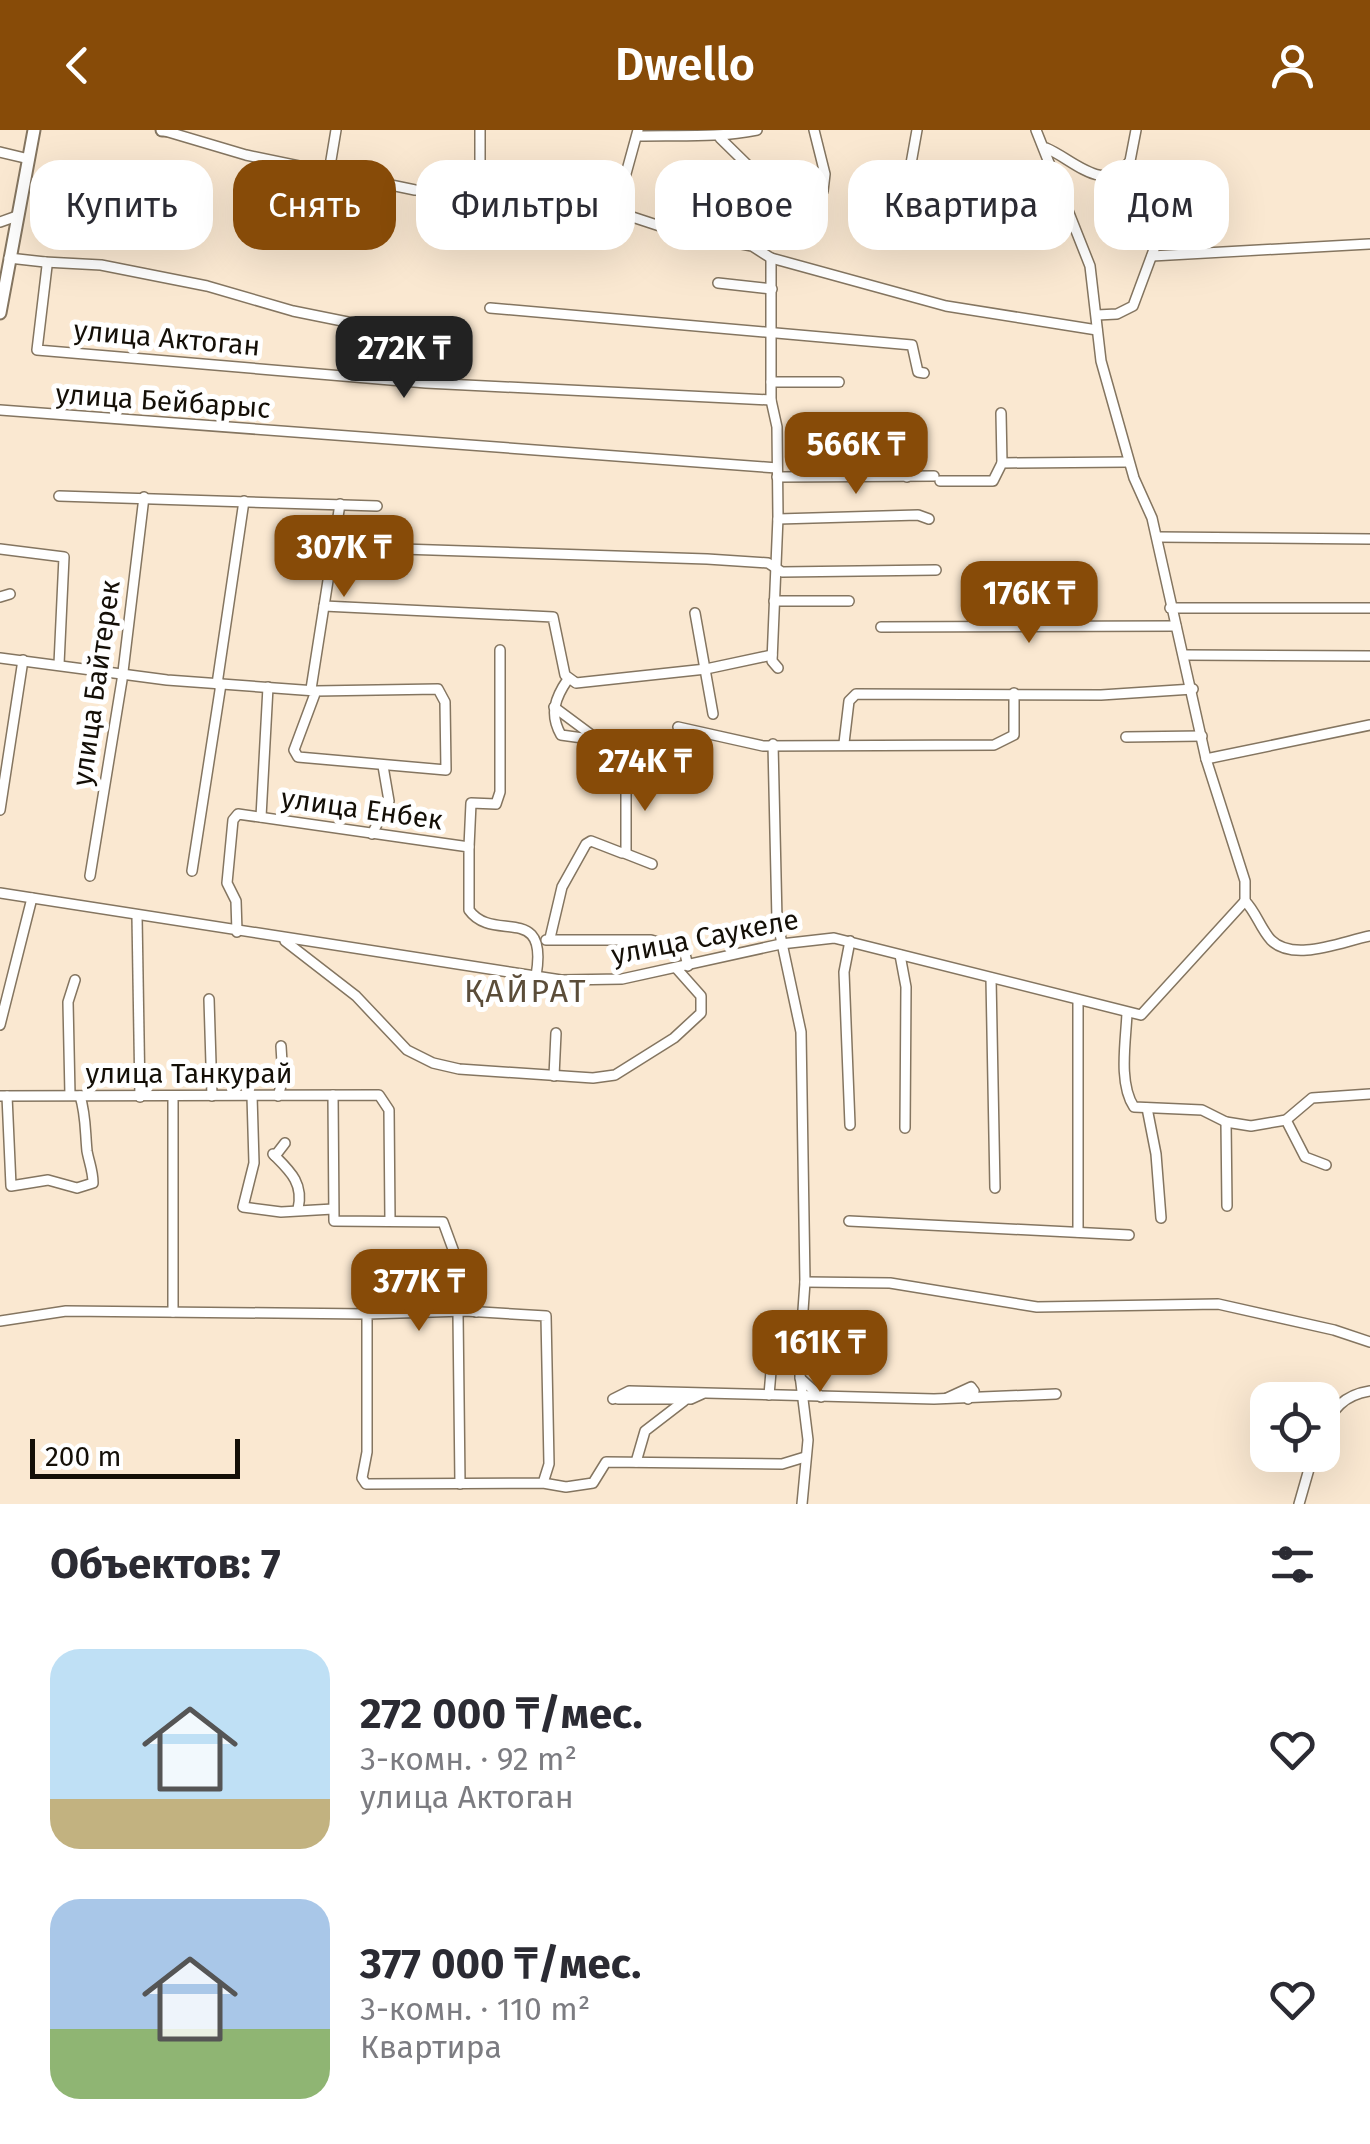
<!DOCTYPE html>
<html lang="ru">
<meta charset="utf-8">
<style>
:root{--surface:#fff;--page:#f2f2f3;--text:#2b2b33;--muted:#7c7c81;--accent:#874b08}
body{margin:0;font-family:"Fira Sans",sans-serif;background:var(--page);color:var(--text);height:100vh;display:flex;flex-direction:column;font-size:38px;white-space:nowrap}
*{box-sizing:border-box;margin:0}
p{font-size:32px;color:var(--muted)}
.icon{flex:none;width:55px;height:55px;fill:none;stroke:currentColor;stroke-width:2;stroke-linecap:round;stroke-linejoin:round}
.map{position:relative;height:1374px;overflow:hidden}
.details{display:flex;flex-direction:column;background:var(--surface);flex:1}
.details>*{flex:none}
.hud{position:absolute;left:30px;top:30px;width:1310px;height:90px;display:flex;gap:20px}
.controls{position:absolute;left:1250px;top:1252px;display:grid;gap:20px}
.controls a{display:grid;place-items:center;width:90px;height:90px;border-radius:20px;background:var(--surface);box-shadow:0 10px 40px #0002;font-size:50px}
.scale{position:absolute;left:30px;bottom:25px;width:210px;box-sizing:border-box;padding-left:10px;border:5px solid #140f07;border-top:0;font-size:28px;line-height:35px;white-space:nowrap;color:#140f07;-webkit-text-stroke:8px #fff;paint-order:stroke}
.price{position:absolute;translate:-50% -85px;padding:0 22px;border-radius:20px;background:var(--accent);color:#fff;font-size:32px;line-height:65px;filter:drop-shadow(0 2px 5px #0008)}
.price::after{content:'';position:absolute;left:50%;top:60px;width:30px;height:22px;margin-left:-15px;background:inherit;clip-path:polygon(0 0,100% 0,50% 100%)}
.price.current{background:#222;color:#fff}
ul{padding:0;list-style:none}
li{display:flex;align-items:center;gap:30px;height:250px;padding:0 50px}
li span{display:grid;place-items:center;flex:none;width:280px;height:200px;border-radius:30px;color:#555}
li>.icon{margin-inline-start:auto}
span .icon{width:120px;height:120px;fill:#fffc;stroke-width:1}
li b{font-size:42px}
h2{display:flex;justify-content:space-between;align-items:center;height:120px;padding:0 50px;font-size:42px}
.pill{padding:0 35px;border-radius:30px;background:var(--surface);box-shadow:0 10px 40px #0002;font-size:35px;line-height:90px}
.pill.current{background:var(--accent);color:#fff}
header{display:flex;justify-content:space-between;align-items:center;height:130px;padding:0 50px;background:var(--accent);color:#fff;font-size:45px;font-weight:600}
.map>svg:first-child{display:block}
.lines{fill:none;stroke-linecap:round;stroke-linejoin:round}
.minor-casing{stroke:#847560;stroke-width:12}
.major-casing{stroke:#847560;stroke-width:15}
.minor{stroke:#fff;stroke-width:9}
.major{stroke:#fff;stroke-width:11}
.labels{text-anchor:middle;dominant-baseline:central;stroke-width:10;stroke-linejoin:round;paint-order:stroke}
.street-label{font-size:28px;fill:#140f07;stroke:#fff}
.quarter-label{font-size:32px;letter-spacing:2.5px;fill:#5b4d39;stroke:#fff}
</style>
<header><svg class="icon" aria-label="back" viewBox="0 0 24 24"><path d="M15 5l-7 7 7 7"/></svg>Dwello<svg class="icon" aria-label="person" viewBox="0 0 24 24"><circle cx="12" cy="8" r="4"/><path d="M4 21q1-7 8-7t8 7"/></svg></header>
<div class="map">
<svg width="1370" height="1374" viewBox="0 0 1370 1374">
<rect width="100%" height="100%" fill="#fae8d1"/>
<g class="lines">
<defs>
<g id="minor">
<polyline points="480,0 480,65"/>
<polyline points="814,0 825,44 823,61"/>
<polyline points="1036,0 1090,136 1101,231 1134,348 1152,388 1206,629 1245,751 1245,771"/>
<polyline points="165,1 246,25 415,60 549,68 602,77 675,101 752,116 771,128 946,176 1097,200"/>
<path d="M638 6C679 5 718 8 757 0"/>
<polyline points="720,8 767,54 773,77 766,88"/>
<path d="M1046 18C1073 29 1104 66 1130 31L1136 0"/>
<polyline points="0,22 29,29"/>
<polyline points="329,42 336,0"/>
<polyline points="905,67 917,0"/>
<polyline points="616,80 638,0"/>
<polyline points="696,86 697,106"/>
<polyline points="0,92 17,86"/>
<polyline points="1152,126 1369,114"/>
<polyline points="9,128 45,132 47,136 37,220 426,253 771,270"/>
<polyline points="771,128 771,270 777,297 778,387 772,531 778,538"/>
<polyline points="45,132 101,135 207,156 293,181 407,204 439,220 432,252"/>
<polyline points="718,153 772,159"/>
<polyline points="490,178 912,215 918,242 924,243"/>
<polyline points="1097,185 1117,184 1133,176 1166,87 1189,41"/>
<polyline points="771,252 839,252"/>
<polyline points="0,280 777,338"/>
<polyline points="1001,283 1002,333"/>
<polyline points="906,291 907,347"/>
<polyline points="777,347 934,346"/>
<polyline points="940,351 993,351 1002,333 1128,332"/>
<polyline points="59,366 377,376"/>
<polyline points="778,389 918,385 929,389"/>
<polyline points="1157,407 1370,409"/>
<polyline points="371,418 707,429 768,433 782,442 936,440"/>
<polyline points="0,419 64,427 59,534"/>
<polyline points="0,467 10,464"/>
<polyline points="774,471 849,471"/>
<polyline points="324,476 553,487 565,545 576,553 706,539 772,525"/>
<polyline points="1170,478 1370,478"/>
<polyline points="695,483 713,584"/>
<polyline points="881,497 1176,496"/>
<polyline points="1185,525 1370,526"/>
<polyline points="0,528 167,550 316,561 438,559 445,572 446,640 298,627 294,620 316,561"/>
<polyline points="217,554 244,371"/>
<polyline points="311,559 340,374"/>
<polyline points="554,577 597,609"/>
<polyline points="678,597 763,616 994,615 1014,605 1014,563"/>
<polyline points="1126,607 1202,606"/>
<polyline points="844,613 849,571 856,564 1101,565 1193,559"/>
<polyline points="773,614 777,790 801,902 805,1152 799,1237 808,1310 802,1374"/>
<polyline points="1206,629 1370,595"/>
<polyline points="0,680 23,530"/>
<polyline points="261,687 268,557"/>
<polyline points="372,704 389,671 383,636"/>
<polyline points="469,717 471,673 496,674 500,662 500,520"/>
<polyline points="624,723 652,734"/>
<polyline points="192,741 221,554"/>
<polyline points="90,746 122,550 144,367"/>
<polyline points="0,763 561,850 622,849 781,814 834,808 1141,885 1245,771"/>
<path d="M1245 771C1256 782 1260 798 1271 810 1294 833 1343 811 1370 806"/>
<polyline points="137,786 140,967"/>
<path d="M237 802 236 771 227 753 233 690 238 684 469 717V780C493 814 549 771 536 846"/>
<path d="M550 808 562 757 586 714 591 711 622 723 626 721V614L561 605C549 584 555 568 568 549"/>
<polyline points="546,810 651,810 684,820 688,836"/>
<polyline points="285,811 356,866 407,920 433,933 459,939 593,948 615,945 674,908 701,883 701,866 677,839"/>
<polyline points="900,825 906,857 905,998"/>
<polyline points="991,848 995,1058"/>
<polyline points="209,869 212,966"/>
<polyline points="1078,871 1078,1102"/>
<path d="M1127 883C1126 910 1118 953 1134 977L1202 980 1226 992 1251 996 1286 990 1312 968 1370 964"/>
<polyline points="0,895 32,768"/>
<polyline points="554,946 556,903"/>
<polyline points="70,965 68,872 75,850"/>
<polyline points="333,965 334,1091 443,1092 476,1182"/>
<polyline points="0,966 379,965 389,980 390,1091"/>
<path d="M7 966 11 1056 48 1050 77 1058 93 1053C93 1041 89 1032 87 1021 85 1001 86 985 80 966"/>
<polyline points="252,966 254,1033 243,1077 281,1082 333,1079"/>
<polyline points="278,966 283,949 281,916"/>
<polyline points="1147,978 1156,1024 1161,1088"/>
<polyline points="1286,990 1305,1027 1326,1035"/>
<polyline points="1226,992 1227,1076"/>
<polyline points="850,995 844,842 850,811"/>
<path d="M273 1024C290 1041 304 1053 298 1079"/>
<polyline points="275,1026 285,1013"/>
<polyline points="849,1091 1129,1105"/>
<polyline points="805,1152 890,1153 1037,1177 1218,1174 1334,1200 1370,1212"/>
<polyline points="173,1182 173,967"/>
<polyline points="458,1184 460,1354"/>
<polyline points="0,1191 66,1181 367,1184"/>
<polyline points="800,1248 821,1267"/>
<polyline points="769,1265 773,1218 782,1203"/>
<polyline points="947,1268 971,1257 974,1261 968,1269"/>
<polyline points="613,1269 629,1261 934,1269 1056,1264"/>
<polyline points="618,1269 691,1269 702,1264"/>
<path d="M1322 1303C1332 1279 1344 1265 1370 1261"/>
<polyline points="636,1332 645,1301 684,1271"/>
<polyline points="543,1353 549,1334 546,1186 465,1181 367,1184 367,1322 362,1348 366,1354 543,1353 566,1357 593,1353 606,1332 782,1334 805,1327"/>
<polyline points="1299,1374 1313,1325"/>
</g>
<g id="major">
<polyline points="162,0 167,0"/>
<polyline points="0,183 34,0"/>
</g>
</defs>
<!-- minor casing -->
<use href="#minor" class="minor-casing"/>
<!-- major casing -->
<use href="#major" class="major-casing"/>
<!-- minor -->
<use href="#minor" class="minor"/>
<!-- major -->
<use href="#major" class="major"/>
</g>
<g class="labels">
<!-- street labels -->
<g class="street-label">
<text transform="translate(167 208) rotate(5)">улица Актоган</text>
<text transform="translate(163 271) rotate(4)">улица Бейбарыс</text>
<text transform="translate(96 553) rotate(-82)">улица Байтерек</text>
<text transform="translate(362 679) rotate(8)">улица Енбек</text>
<text transform="translate(705 807) rotate(-11)">улица Саукеле</text>
<text x="189" y="943">улица Танкурай</text>
</g>
<!-- quarter labels -->
<g class="quarter-label">
<text x="526" y="861">ҚАЙРАТ</text>
</g>
</g>
</svg>
<div class="controls">
<a><svg class="icon" aria-label="locate" viewBox="0 0 24 24"><circle cx="12" cy="12" r="6"/><path d="M12 2v4M12 18v4M2 12h4M18 12h4"/></svg></a>
</div>
<div class="scale">200 m</div>
<b class="price current" style="left:404px;top:271px">272K ₸</b>
<b class="price" style="left:856px;top:367px">566K ₸</b>
<b class="price" style="left:344px;top:470px">307K ₸</b>
<b class="price" style="left:1029px;top:516px">176K ₸</b>
<b class="price" style="left:645px;top:684px">274K ₸</b>
<b class="price" style="left:419px;top:1204px">377K ₸</b>
<b class="price" style="left:820px;top:1265px">161K ₸</b>
<div class="hud">
<a class="pill">Купить</a>
<a class="pill current">Снять</a>
<a class="pill">Фильтры</a>
<a class="pill">Новое</a>
<a class="pill">Квартира</a>
<a class="pill">Дом</a>
</div>
</div>
<section class="details">
<h2>Объектов: 7<svg class="icon" aria-label="filters" viewBox="0 0 24 24"><path d="M4 7h16M4 17h16"/><circle cx="9" cy="7" r="2"/><circle cx="15" cy="17" r="2"/></svg></h2>
<ul>
<li><span style="background:linear-gradient(#bfe0f5 75%,#c2b280 0)"><svg class="icon" aria-label="home" viewBox="0 0 24 24"><path d="M3 11l9-7 9 7M6 9v11h12V9"/></svg></span><div><b>272 000 ₸/мес.</b><p>3-комн. · 92 m²</p><p>улица Актоган</p></div><svg class="icon" aria-label="heart" viewBox="0 0 24 24"><path d="M12 20l-8-8c-3-5 5-10 8-4 3-6 11-1 8 4z"/></svg></li>
<li><span style="background:linear-gradient(#a9c7e8 65%,#8fb573 0)"><svg class="icon" aria-label="home" viewBox="0 0 24 24"><path d="M3 11l9-7 9 7M6 9v11h12V9"/></svg></span><div><b>377 000 ₸/мес.</b><p>3-комн. · 110 m²</p><p>Квартира</p></div><svg class="icon" aria-label="heart" viewBox="0 0 24 24"><path d="M12 20l-8-8c-3-5 5-10 8-4 3-6 11-1 8 4z"/></svg></li>
</ul>
</section>
